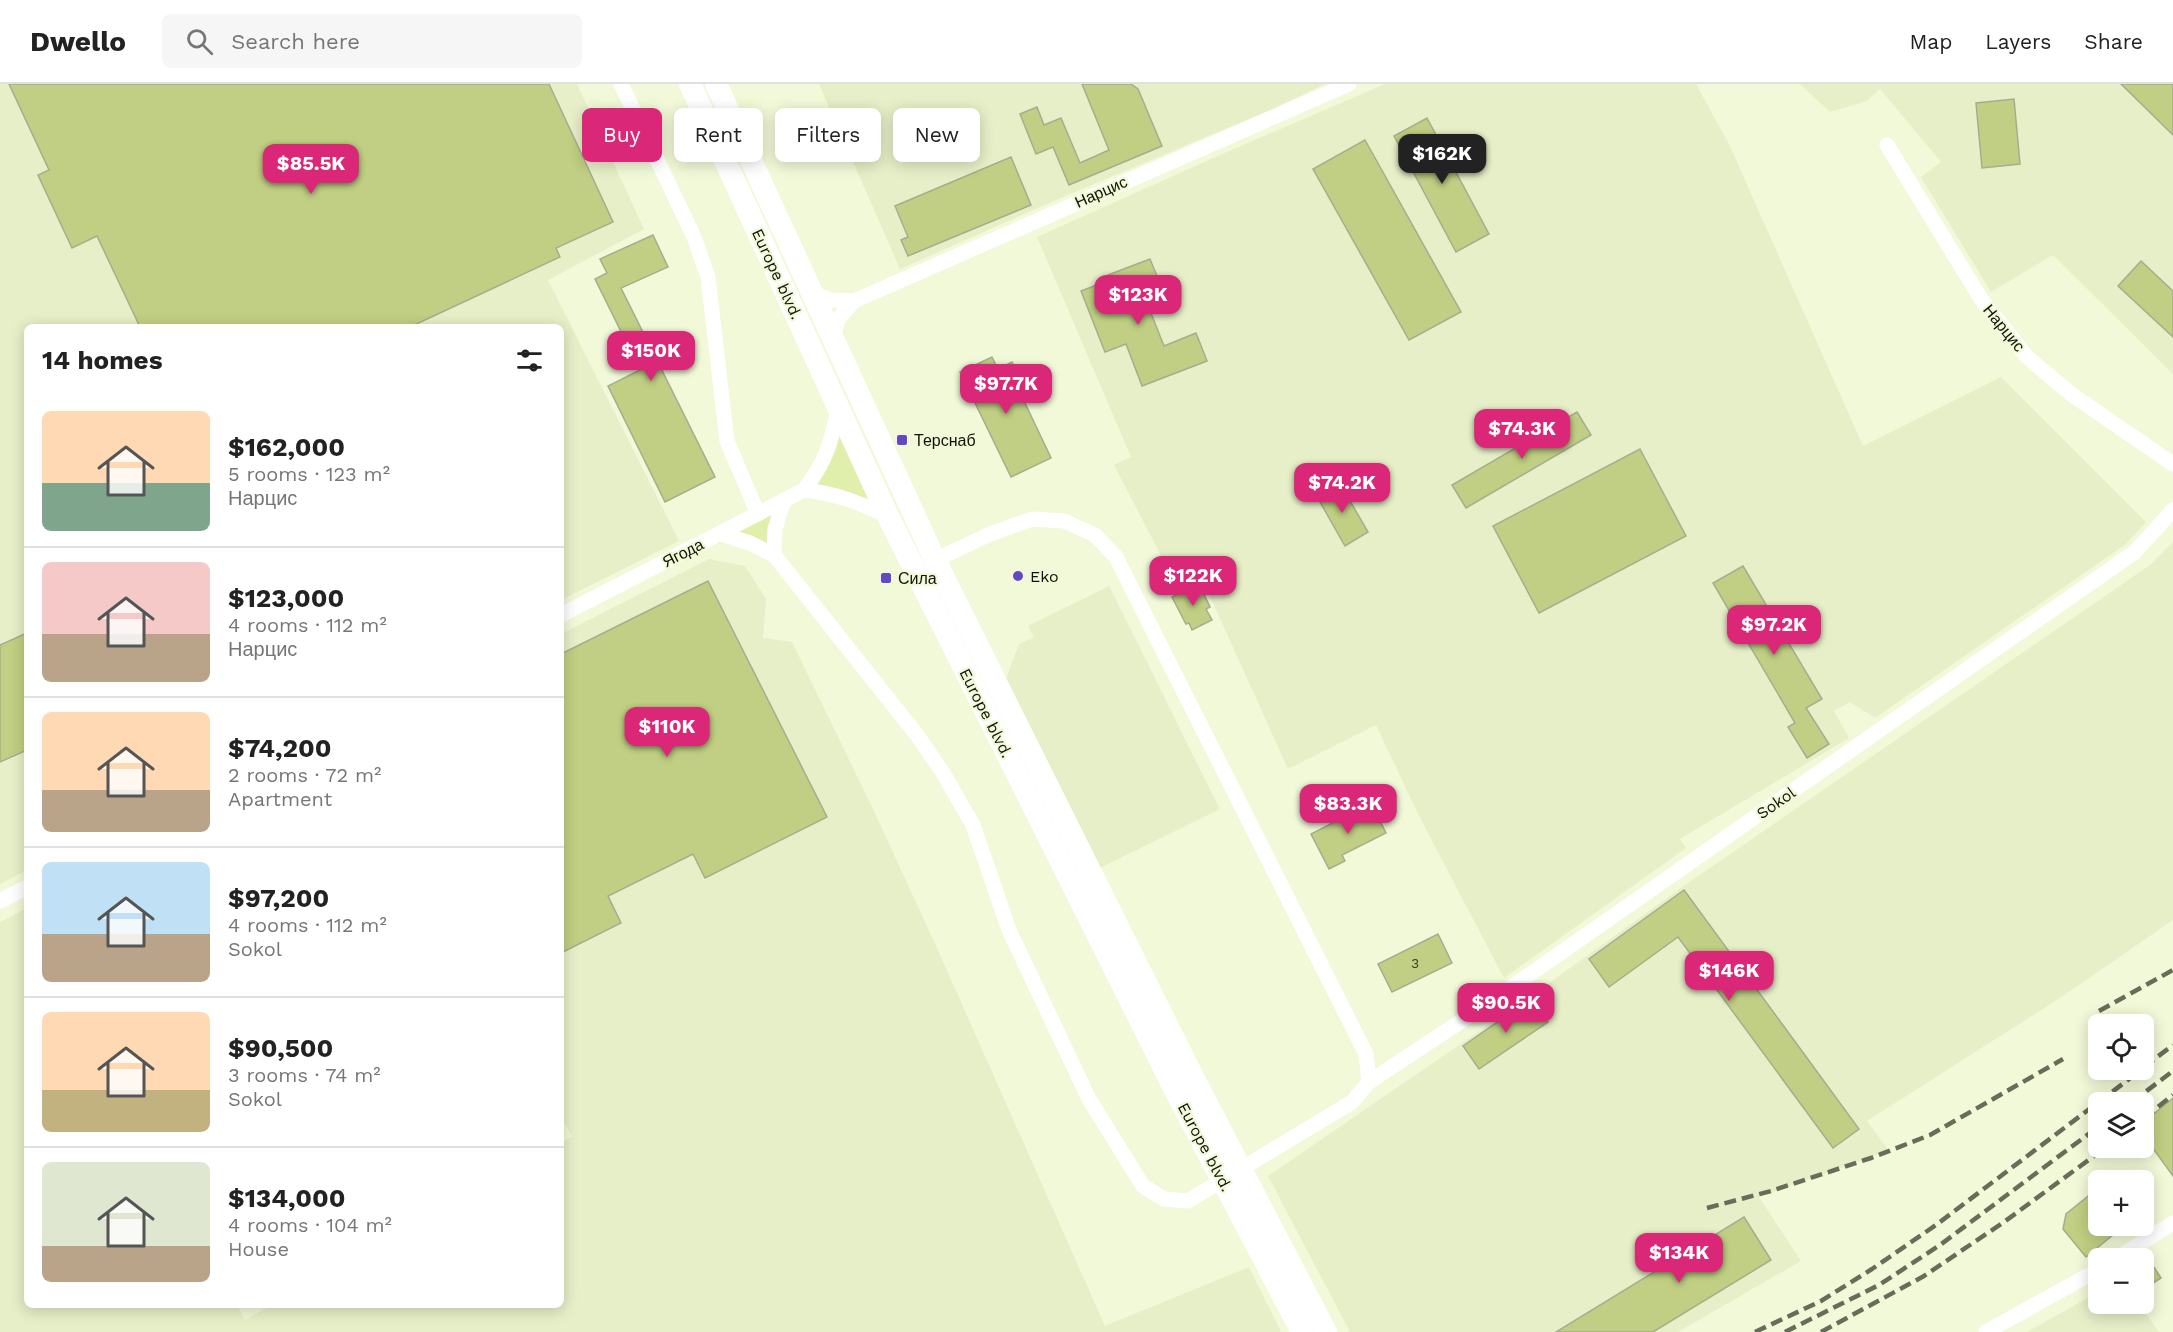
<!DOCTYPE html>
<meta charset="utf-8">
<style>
:root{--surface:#fff;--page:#f6f6f6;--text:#222;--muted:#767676;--line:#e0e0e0;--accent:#db2777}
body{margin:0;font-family:"Work Sans",sans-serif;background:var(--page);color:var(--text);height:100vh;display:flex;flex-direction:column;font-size:22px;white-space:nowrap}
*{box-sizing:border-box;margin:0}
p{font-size:20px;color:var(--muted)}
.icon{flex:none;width:33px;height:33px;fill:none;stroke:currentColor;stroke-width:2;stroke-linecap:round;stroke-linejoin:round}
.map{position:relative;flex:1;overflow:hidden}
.side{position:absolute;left:24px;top:240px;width:540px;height:984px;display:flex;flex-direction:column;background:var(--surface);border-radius:9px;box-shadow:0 3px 15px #0003}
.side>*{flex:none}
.hud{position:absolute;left:582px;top:24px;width:570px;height:54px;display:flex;gap:12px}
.controls{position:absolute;left:2088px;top:930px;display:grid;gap:12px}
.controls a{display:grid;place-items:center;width:66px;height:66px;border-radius:9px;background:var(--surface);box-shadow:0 3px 15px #0003;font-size:30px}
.price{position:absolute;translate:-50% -51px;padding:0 14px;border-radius:12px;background:var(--accent);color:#fff;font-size:20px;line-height:39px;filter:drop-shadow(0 2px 3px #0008)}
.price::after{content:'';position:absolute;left:50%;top:36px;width:18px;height:14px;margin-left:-9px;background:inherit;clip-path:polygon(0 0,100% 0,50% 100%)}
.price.on{background:#222;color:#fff}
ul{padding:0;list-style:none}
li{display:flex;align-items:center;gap:18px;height:150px;padding:0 18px}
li+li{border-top:2px solid var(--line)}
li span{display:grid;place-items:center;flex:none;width:168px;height:120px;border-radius:9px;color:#555}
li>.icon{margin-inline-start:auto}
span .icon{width:72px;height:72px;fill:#fffc;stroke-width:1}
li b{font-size:26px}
h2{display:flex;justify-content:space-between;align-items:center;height:72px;padding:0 18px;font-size:26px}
.chip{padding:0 21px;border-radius:9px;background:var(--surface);box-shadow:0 3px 15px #0003;font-size:21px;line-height:54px}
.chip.on{background:var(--accent);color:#fff}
header{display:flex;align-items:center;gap:36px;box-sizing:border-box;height:84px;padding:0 30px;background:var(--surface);border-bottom:2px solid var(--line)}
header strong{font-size:28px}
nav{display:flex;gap:33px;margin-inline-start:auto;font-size:21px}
.search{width:420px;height:54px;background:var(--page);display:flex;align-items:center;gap:15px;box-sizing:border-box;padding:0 21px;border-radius:9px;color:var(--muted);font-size:22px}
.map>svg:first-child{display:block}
.built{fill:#e6efc7}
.green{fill:#e1efac}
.building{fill:#c0cf83;stroke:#a6ad8f;stroke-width:1.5}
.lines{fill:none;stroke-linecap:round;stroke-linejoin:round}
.minor{stroke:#fff;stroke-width:15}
.secondary{stroke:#fff;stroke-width:22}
.rail{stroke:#686c59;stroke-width:4.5;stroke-dasharray:12 6;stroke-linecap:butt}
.poi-dot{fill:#6249c2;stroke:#f2f9d8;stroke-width:2}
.labels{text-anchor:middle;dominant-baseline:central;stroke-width:4.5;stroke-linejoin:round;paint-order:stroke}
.number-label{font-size:14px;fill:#3c4227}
.street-label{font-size:16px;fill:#101308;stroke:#f2f9d8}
.poi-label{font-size:16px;fill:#101308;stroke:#f2f9d8;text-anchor:start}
</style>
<header>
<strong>Dwello</strong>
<div class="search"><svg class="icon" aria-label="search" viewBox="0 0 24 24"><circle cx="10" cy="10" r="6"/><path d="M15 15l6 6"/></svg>Search here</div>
<nav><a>Map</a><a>Layers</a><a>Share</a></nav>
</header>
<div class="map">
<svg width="2173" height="1248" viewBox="0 0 2173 1248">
<rect width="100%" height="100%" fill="#f2f9d8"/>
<!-- built -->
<g class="built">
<polygon points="0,0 577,0 644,145 548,196 679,457 561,516 561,243 27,243 27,786 0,800"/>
<polygon points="819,0 1325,0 1270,26 1049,119 900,185"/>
<polygon points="1385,0 1696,0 1729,60 1863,362 2001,293 2146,438 2126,460 1875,634 1850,618 1834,627 1849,654 1680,755 1686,764 1504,894 1419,732 1376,641 1288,685 1194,477 1170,489 1114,381 1131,373 1037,153 1220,71"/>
<polygon points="1800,0 2173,0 2173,290 2053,171 1991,208 1921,93 1941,78 1880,5 1867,17 1830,28"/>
<polygon points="2173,458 2173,836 2063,912 1867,1037 1889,1067 1759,1113 1801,1177 1678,1248 1350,1248 1268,1092 1545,902 1688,799 2150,481"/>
<polygon points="709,475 745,482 766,515 763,554 792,558 873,725 937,864 1105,1242 1249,1183 1281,1248 0,1248 0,838 27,824 27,1221 237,1221 245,1236 272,1221 561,1221 561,1059 572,1052 561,1034 561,550"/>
<polygon points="1109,502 1220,725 1100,784 1006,595 1019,560 1034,553 1028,542"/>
<polygon points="2098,1208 2098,1220 2139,1220 2159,1248 2027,1248"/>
</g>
<!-- green -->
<g class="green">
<polygon points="838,325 888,432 804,406"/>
<polygon points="784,416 774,471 721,450"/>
</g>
<!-- building -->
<g class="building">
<polygon points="9,0 549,0 613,138 556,164 560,173 410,243 140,243 97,152 72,164 38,91 49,86"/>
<polygon points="1082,0 1131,0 1138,5 1162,62 1069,101 1053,63 1036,70 1020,30 1037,23 1044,41 1061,34 1080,79 1109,66"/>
<polygon points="2121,0 2173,0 2173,51"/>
<polygon points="2014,15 2020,80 1982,84 1976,19"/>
<polygon points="1427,34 1489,150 1456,168 1394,52"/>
<polygon points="1365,56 1461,228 1409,256 1313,85"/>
<polygon points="1011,73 1031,121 908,172 901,156 908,153 895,122"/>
<polygon points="653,151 668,183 621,204 715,393 665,418 608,302 640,286 595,195 607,189 600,175"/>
<polygon points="1150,175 1157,192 1139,199 1164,262 1196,249 1207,277 1142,302 1126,260 1105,268 1081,207 1110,196 1108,191"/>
<polygon points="2141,177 2173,207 2173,253 2118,202"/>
<polygon points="992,273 998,285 1012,278 1021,298 1016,300 1051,374 1011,393 960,288"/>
<polygon points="1577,328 1591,351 1466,424 1452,401"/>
<polygon points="1640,365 1686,452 1539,529 1493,442"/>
<polygon points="1339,398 1368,448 1345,462 1316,411"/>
<polygon points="1743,482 1822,615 1806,624 1829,660 1807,674 1788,643 1795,639 1713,499"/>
<polygon points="708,497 827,733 705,794 693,770 608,812 621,839 561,869 561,570"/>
<polygon points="1199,500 1210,523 1206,525 1212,536 1192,546 1189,539 1186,540 1172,513"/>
<polygon points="27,549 27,666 0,678 0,561"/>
<polygon points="1371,719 1386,749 1342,771 1345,777 1329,785 1311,750"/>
<polygon points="1684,806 1859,1045 1833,1064 1678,853 1609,903 1589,875"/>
<polygon points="1438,850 1452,879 1392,908 1378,880"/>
<polygon points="1532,914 1548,938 1479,985 1463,962"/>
<polygon points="2173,1014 2173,1092 2144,1052 2144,1038"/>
<polygon points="2098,1104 2098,1142 2124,1142 2086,1173 2063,1145 2066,1130"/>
<polygon points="1744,1133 1771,1176 1653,1248 1556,1248"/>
<polygon points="2144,1168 2161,1194 2144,1205"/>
</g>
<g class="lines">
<!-- minor -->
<g class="minor">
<polyline points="621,0 694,153 708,193 727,357 758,430"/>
<polyline points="1887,61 1981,215 2026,272 2071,310 2173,380"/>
<polyline points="813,209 830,216 854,217 1349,0"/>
<polyline points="833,252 839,234 854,217"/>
<path d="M804 406C835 409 860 419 888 432"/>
<polyline points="721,450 750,459 774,471 917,651 943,689 973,741 1009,846 1089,1015 1143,1102 1164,1115 1188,1117 1352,1018 1369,998 1490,918 2135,468 2173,426"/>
<polyline points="774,471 775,445 784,416"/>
<polyline points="935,476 990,450 1032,435 1064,437 1095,451 1116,473 1366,970 1369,998"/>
<path d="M561 531 804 406C826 377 831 360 838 325"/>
<polyline points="0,817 27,803"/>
<polyline points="2117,1174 2173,1139"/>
<polyline points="1986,1248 2098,1186"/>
</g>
<!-- secondary -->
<g class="secondary">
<polyline points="690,0 888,432 1174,1004 1302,1248"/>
<polyline points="716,0 935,476 1194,995 1326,1248"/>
</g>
<!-- rail -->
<g class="rail">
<polyline points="2099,927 2173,886"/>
<polyline points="2144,983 2173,961"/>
<polyline points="2132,1018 2173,987"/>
<polyline points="2144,1034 2173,1011"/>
<polyline points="1707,1124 1771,1107 1871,1074 1930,1051 2063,975"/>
<polyline points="1755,1248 1821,1217 1872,1185 1936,1141 2141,986"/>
<polyline points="1785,1248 1879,1201 1940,1161 2098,1043"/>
<polyline points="1821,1248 1924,1192 2004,1138 2105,1064"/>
</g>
</g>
<!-- markers -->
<g class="poi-dot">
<rect x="896" y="350" width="12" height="12" rx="3"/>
<circle cx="1018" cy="492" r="6"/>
<rect x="880" y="488" width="12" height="12" rx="3"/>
</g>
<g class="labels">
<!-- number labels -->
<g class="number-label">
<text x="1415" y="879">3</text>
</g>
<!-- street labels -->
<g class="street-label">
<text transform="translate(1101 108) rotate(-24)">Нарцис</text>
<text transform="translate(777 190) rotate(65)">Europe blvd.</text>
<text transform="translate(2004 244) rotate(51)">Нарцис</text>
<text transform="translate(683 469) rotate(-27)">Ягода</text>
<text transform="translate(986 629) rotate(63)">Europe blvd.</text>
<text transform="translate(1776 719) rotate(-35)">Sokol</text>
<text transform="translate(1205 1063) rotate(62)">Europe blvd.</text>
</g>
<!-- poi labels -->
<g class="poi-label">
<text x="914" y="356">Терснаб</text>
<text x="1030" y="492">Eko</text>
<text x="898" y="494">Сила</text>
</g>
</g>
</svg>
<div class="controls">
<a><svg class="icon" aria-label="locate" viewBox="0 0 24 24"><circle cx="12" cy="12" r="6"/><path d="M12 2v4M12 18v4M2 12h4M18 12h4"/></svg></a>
<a><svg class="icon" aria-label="layers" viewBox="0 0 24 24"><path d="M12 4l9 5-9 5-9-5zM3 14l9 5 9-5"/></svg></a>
<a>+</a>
<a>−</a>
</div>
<b class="price on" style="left:1442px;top:101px">$162K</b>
<b class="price" style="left:311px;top:111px">$85.5K</b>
<b class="price" style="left:1138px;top:242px">$123K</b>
<b class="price" style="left:651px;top:298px">$150K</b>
<b class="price" style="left:1006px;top:331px">$97.7K</b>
<b class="price" style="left:1522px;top:376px">$74.3K</b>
<b class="price" style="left:1342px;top:430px">$74.2K</b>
<b class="price" style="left:1193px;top:523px">$122K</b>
<b class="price" style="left:1774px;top:572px">$97.2K</b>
<b class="price" style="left:667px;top:674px">$110K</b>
<b class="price" style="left:1348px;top:751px">$83.3K</b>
<b class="price" style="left:1729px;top:918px">$146K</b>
<b class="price" style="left:1506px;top:950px">$90.5K</b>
<b class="price" style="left:1679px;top:1200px">$134K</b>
<div class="hud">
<a class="chip on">Buy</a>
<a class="chip">Rent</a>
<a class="chip">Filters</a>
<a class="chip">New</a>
</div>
<section class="side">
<h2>14 homes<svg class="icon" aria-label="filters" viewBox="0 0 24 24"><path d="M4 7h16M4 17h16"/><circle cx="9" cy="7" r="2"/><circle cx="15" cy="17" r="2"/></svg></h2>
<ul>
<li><span style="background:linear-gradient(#ffd9b3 60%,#7fa58c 0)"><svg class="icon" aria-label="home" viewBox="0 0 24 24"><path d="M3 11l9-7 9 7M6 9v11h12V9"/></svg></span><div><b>$162,000</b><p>5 rooms · 123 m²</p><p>Нарцис</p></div></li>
<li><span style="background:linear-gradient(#f6c9c9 60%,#b9a48a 0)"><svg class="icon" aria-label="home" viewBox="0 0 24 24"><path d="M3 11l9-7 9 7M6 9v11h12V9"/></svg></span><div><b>$123,000</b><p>4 rooms · 112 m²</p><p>Нарцис</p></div></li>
<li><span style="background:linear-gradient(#ffd9b3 65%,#b9a48a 0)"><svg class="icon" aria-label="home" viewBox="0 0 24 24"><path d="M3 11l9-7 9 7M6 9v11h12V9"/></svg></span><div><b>$74,200</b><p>2 rooms · 72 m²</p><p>Apartment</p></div></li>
<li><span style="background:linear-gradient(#bfe0f5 60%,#b9a48a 0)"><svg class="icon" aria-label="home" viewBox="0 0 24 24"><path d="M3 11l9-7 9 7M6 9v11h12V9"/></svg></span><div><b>$97,200</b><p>4 rooms · 112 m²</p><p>Sokol</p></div></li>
<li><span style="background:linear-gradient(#ffd9b3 65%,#c2b280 0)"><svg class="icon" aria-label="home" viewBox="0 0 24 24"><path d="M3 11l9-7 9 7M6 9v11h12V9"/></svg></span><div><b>$90,500</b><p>3 rooms · 74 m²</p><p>Sokol</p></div></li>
<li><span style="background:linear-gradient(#dfe7d0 70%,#b9a48a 0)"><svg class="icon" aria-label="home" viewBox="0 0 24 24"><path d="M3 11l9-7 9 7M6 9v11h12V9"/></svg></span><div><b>$134,000</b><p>4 rooms · 104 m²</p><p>House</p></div></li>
</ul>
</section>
</div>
